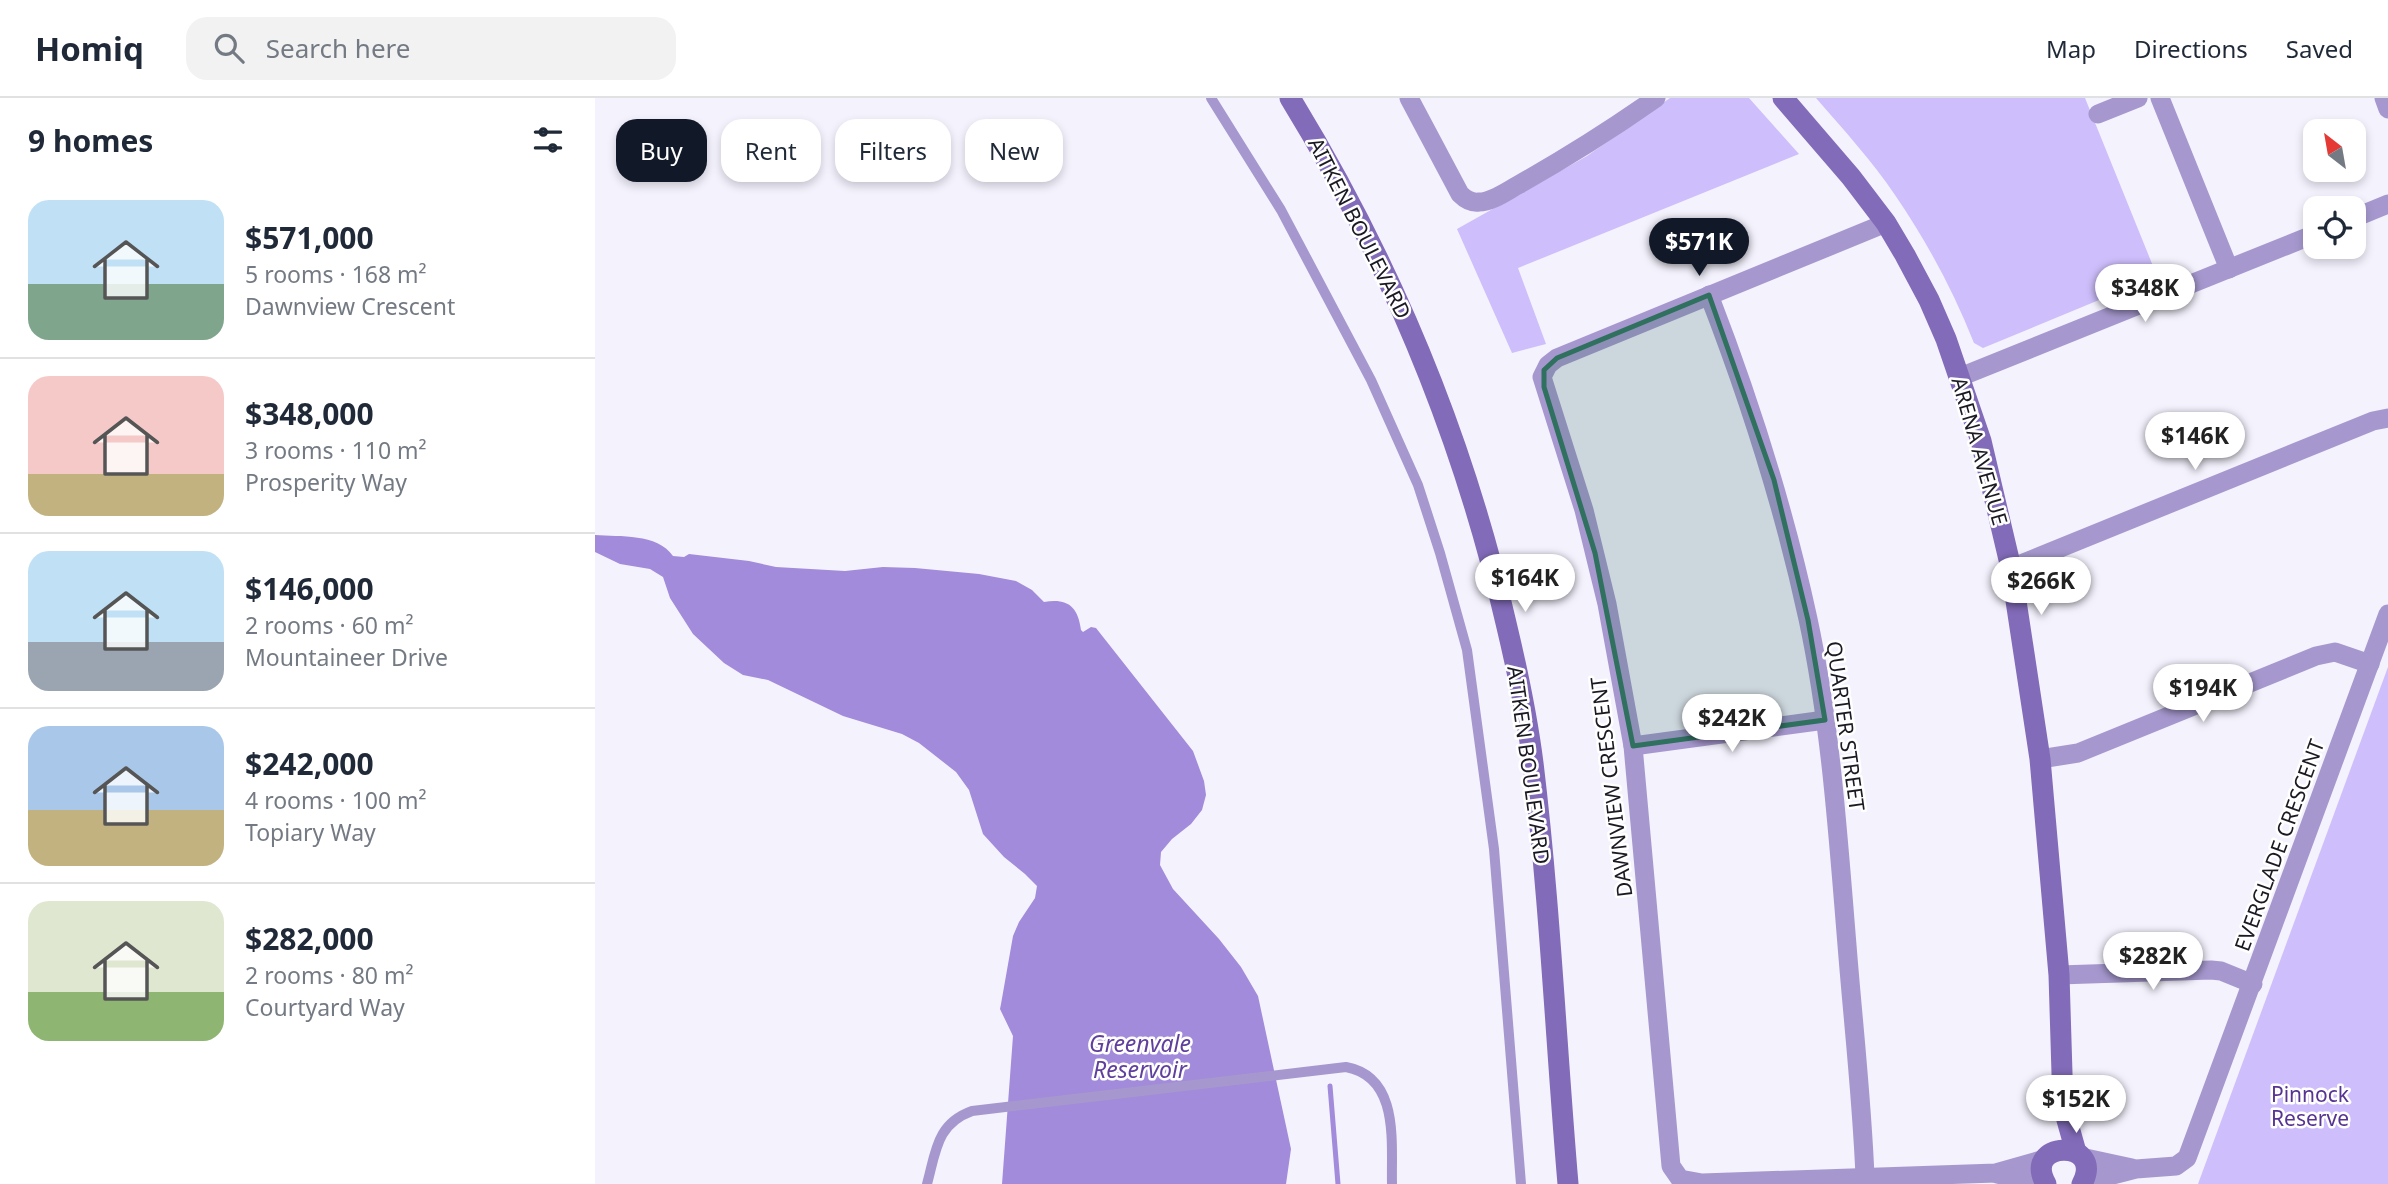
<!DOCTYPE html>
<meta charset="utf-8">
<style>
:root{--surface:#fff;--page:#f2f2f3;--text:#1f2937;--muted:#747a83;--line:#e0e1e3;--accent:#111827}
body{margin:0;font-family:"Noto Sans",sans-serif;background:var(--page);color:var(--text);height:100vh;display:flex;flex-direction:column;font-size:26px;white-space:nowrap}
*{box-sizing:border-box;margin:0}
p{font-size:23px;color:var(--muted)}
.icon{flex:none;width:38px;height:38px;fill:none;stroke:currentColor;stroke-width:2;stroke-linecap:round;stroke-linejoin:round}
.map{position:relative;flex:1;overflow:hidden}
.drawer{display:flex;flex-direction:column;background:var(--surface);width:595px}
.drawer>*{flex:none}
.guide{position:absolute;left:21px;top:21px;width:665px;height:63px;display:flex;gap:14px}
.needle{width:46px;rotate:329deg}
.controls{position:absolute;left:1708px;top:21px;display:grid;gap:14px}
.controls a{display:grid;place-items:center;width:63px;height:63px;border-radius:14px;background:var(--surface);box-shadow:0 4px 10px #0003;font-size:35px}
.price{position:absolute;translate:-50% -60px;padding:0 16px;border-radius:24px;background:#fff;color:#222;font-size:23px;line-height:46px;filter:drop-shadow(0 2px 4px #0008)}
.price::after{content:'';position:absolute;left:50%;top:42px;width:21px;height:16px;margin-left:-10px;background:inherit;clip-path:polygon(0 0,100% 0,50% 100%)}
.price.selected{background:var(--accent);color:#fff}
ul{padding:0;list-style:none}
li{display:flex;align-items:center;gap:21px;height:175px;padding:0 28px}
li+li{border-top:2px solid var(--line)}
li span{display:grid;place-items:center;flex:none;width:196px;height:140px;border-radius:21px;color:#555}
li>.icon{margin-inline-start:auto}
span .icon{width:84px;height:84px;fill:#fffc;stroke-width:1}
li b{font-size:30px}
h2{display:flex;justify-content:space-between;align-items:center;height:84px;padding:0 28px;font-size:30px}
.pill{padding:0 24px;border-radius:21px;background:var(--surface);box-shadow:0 4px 10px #0003;font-size:24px;line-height:63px}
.pill.selected{background:var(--accent);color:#fff}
header{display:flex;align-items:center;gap:42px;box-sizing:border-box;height:98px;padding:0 35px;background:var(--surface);border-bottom:2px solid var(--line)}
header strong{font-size:33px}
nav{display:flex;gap:38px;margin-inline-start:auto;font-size:24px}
.search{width:490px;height:63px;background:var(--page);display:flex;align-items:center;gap:18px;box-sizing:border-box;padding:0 24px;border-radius:21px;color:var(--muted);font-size:26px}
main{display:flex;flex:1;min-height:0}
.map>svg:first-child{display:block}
.green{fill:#cebefb}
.water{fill:#a18bda}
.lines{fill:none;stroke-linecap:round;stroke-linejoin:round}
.stream{stroke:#a18bda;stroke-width:5}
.lane{stroke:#a698ce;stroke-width:10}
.street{stroke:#a698ce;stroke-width:19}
.secondary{stroke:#826bb9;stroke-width:21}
.marked{fill:#2f705f;fill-opacity:0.2;stroke:#2f705f;stroke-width:5;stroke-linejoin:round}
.labels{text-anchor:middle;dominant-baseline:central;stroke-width:5;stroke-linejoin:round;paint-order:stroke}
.street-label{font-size:21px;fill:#1b1922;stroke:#fff}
.park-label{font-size:21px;fill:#563491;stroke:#fff}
.water-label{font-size:23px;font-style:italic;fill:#60409d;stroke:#fff}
</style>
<header>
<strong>Homiq</strong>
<div class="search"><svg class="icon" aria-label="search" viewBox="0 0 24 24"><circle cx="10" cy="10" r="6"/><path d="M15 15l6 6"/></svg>Search here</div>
<nav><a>Map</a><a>Directions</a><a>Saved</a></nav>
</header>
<main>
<section class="drawer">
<h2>9 homes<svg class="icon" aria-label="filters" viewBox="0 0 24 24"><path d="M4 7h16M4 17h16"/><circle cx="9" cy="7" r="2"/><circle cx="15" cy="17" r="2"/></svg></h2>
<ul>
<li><span style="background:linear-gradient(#bfe0f5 60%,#7fa58c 0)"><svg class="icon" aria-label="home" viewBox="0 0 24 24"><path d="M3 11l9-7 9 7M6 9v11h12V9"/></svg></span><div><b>$571,000</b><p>5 rooms · 168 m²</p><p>Dawnview Crescent</p></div></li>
<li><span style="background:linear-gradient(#f6c9c9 70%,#c2b280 0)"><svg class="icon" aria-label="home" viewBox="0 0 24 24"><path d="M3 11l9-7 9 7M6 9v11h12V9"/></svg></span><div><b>$348,000</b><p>3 rooms · 110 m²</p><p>Prosperity Way</p></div></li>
<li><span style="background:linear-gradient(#bfe0f5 65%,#9aa5b1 0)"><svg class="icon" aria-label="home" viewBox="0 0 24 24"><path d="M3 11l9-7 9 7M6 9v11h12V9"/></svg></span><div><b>$146,000</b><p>2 rooms · 60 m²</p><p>Mountaineer Drive</p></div></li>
<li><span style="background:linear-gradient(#a9c7e8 60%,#c2b280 0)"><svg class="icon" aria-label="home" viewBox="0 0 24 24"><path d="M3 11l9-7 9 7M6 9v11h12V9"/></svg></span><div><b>$242,000</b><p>4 rooms · 100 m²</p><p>Topiary Way</p></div></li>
<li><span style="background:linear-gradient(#dfe7d0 65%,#8fb573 0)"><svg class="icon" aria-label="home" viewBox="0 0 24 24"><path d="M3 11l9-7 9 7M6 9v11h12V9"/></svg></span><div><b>$282,000</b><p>2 rooms · 80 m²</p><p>Courtyard Way</p></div></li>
</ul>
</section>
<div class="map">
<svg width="1793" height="1086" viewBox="0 0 1793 1086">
<rect width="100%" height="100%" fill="#f4f2fd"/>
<!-- green -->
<g class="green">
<polygon points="1075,0 1154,0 1204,56 923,170 951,246 917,255 862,131 992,58"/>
<path d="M1221 0H1490L1562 178 1388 250 1379 245C1358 192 1332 144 1300 97 1277 63 1248 31 1221 0Z"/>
<polygon points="1793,569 1793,1086 1603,1086"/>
</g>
<!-- water -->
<path class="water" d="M0 437C25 439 62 435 78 458L89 459 94 456 154 463 181 469 250 473 288 469 320 470 384 476 421 483 437 492 449 504C472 500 483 508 486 532L488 534 496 529 501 530 598 653 609 683 611 697 607 712 596 726 577 741 566 754 565 767 578 791 624 841 646 869 663 898 696 1051 691 1086H407L418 938 405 911 406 906 418 838 424 824 440 800 442 788 430 776 409 759 388 736 374 692 361 674 324 645 307 636 248 618 173 582 148 577 129 565 98 536 75 500 68 479 55 471 25 466 0 454Z"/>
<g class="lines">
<!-- stream -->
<polyline class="stream" points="735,988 743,1086"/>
<!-- lane -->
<g class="lane">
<polyline points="616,0 686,112 776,282 823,387 845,455 872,552 899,751 926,1086"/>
<path d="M332 1086C341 1054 341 1026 377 1013L751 969C805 979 796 1045 797 1086"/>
</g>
<!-- street -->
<g class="street">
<path d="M814 0 865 96C870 101 876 105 884 104 897 104 912 93 923 87 971 60 1017 31 1061 0"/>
<polyline points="1565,0 1634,171"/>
<polyline points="1789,0 1793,11"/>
<polyline points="1503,16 1543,0"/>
<polyline points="1759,120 1793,106"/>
<polyline points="1291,125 962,260 953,267 947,279 989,412 1012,506 1038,648 1076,1068 1085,1081 1107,1085 1401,1075 1450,1061"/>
<path d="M1114 197C1155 303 1189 410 1213 521 1236 628 1243 738 1252 847 1258 924 1267 1001 1270 1079"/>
<polyline points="1365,279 1720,136"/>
<polyline points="1416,470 1778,323 1793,320"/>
<polyline points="1038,648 1230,622"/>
<polyline points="1445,661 1483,655 1721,558 1740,554 1775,566"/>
<polyline points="1464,877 1616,872 1626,873 1658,886"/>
<polyline points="1486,1059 1537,1070"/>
<polyline points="1402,1076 1447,1086"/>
<polyline points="1487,1085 1541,1071 1581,1068 1592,1060 1793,516"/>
</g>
<!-- secondary -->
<g class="secondary">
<path d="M695 0C795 163 868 339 911 525 922 571 932 618 938 665 955 805 961 946 973 1086"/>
<polyline points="1188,0 1256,79 1291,125 1310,157 1334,202 1351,241 1386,343 1416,470 1445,661 1464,877 1468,1008 1481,1054"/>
<path d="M1451 1086C1426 1042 1511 1040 1487 1086"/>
</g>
</g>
<!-- marked area -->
<path class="marked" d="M1114 197 1179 382 1213 522 1230 622 1038 648 1000 455 949 289V272L962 260Z"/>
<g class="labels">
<!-- street labels -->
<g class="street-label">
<text transform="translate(765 130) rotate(63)">AITKEN BOULEVARD</text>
<text transform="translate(1385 353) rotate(74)">ARENA AVENUE</text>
<text transform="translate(1251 628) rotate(82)">QUARTER STREET</text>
<text transform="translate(934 667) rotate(82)">AITKEN BOULEVARD</text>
<text transform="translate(1016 689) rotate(-97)">DAWNVIEW CRESCENT</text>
<text transform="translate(1684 747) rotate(-70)">EVERGLADE CRESCENT</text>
</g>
<!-- park labels -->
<g class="park-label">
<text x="1715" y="996">Pinnock<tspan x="1715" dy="24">Reserve</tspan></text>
</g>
<!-- water labels -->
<g class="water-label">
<text x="545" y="945">Greenvale<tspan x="545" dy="26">Reservoir</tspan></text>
</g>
</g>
</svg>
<div class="controls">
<a><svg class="needle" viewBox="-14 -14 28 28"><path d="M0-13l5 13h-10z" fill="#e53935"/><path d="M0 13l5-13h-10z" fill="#747a83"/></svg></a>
<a><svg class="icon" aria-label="locate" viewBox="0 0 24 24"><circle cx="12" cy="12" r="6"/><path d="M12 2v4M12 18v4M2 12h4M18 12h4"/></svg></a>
</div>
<b class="price selected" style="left:1104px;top:180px">$571K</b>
<b class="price" style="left:1550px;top:226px">$348K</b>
<b class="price" style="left:1600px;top:374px">$146K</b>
<b class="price" style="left:930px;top:516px">$164K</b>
<b class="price" style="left:1446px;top:519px">$266K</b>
<b class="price" style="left:1608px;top:626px">$194K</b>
<b class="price" style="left:1137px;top:656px">$242K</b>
<b class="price" style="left:1558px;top:894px">$282K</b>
<b class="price" style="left:1481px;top:1037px">$152K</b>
<div class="guide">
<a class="pill selected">Buy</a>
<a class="pill">Rent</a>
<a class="pill">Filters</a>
<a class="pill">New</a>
</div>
</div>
</main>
